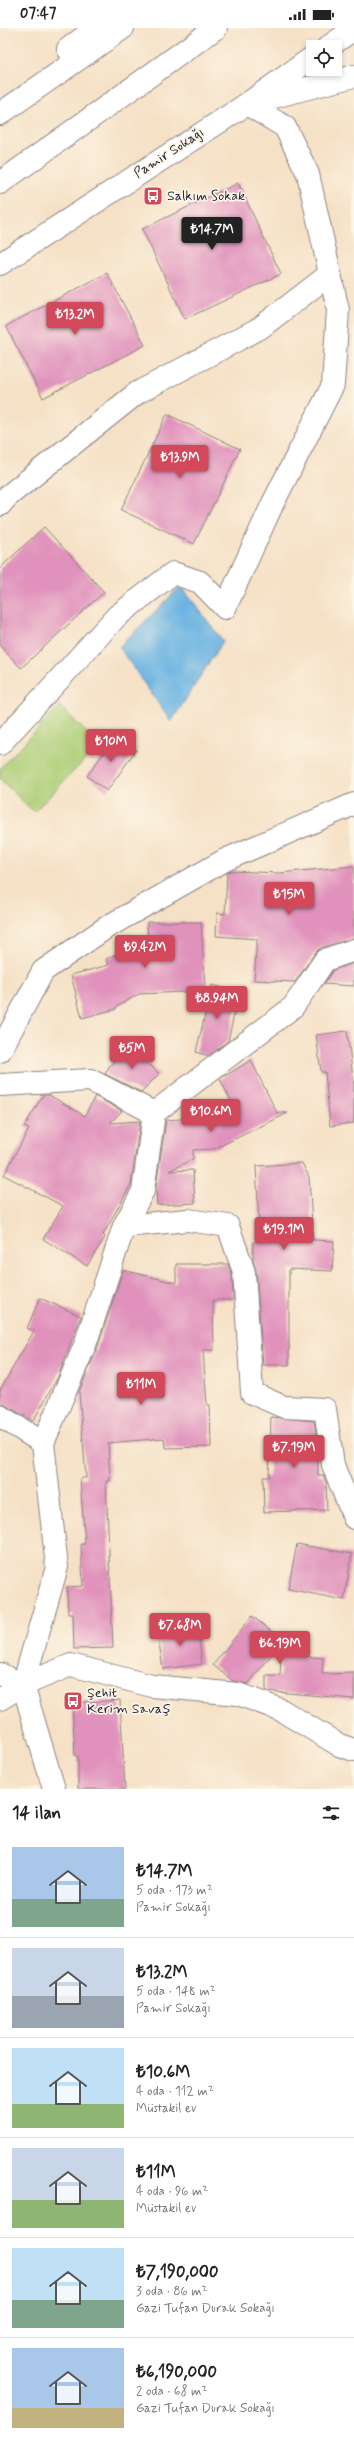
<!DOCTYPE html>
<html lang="tr">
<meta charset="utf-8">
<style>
:root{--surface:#fff;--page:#f2f2f2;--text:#222;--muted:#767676;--line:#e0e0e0;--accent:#d1495b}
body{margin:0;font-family:Mynerve,sans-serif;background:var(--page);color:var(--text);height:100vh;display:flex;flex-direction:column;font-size:15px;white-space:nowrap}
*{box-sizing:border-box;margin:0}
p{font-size:13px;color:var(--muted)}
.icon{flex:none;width:22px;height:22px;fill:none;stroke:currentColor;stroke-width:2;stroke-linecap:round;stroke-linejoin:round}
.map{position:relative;height:1761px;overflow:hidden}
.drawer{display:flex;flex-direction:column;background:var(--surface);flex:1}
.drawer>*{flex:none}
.fabs{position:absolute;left:306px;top:12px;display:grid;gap:8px}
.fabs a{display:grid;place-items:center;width:36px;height:36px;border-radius:0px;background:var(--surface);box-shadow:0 2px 6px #0003;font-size:20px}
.price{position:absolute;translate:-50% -34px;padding:0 9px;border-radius:4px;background:var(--accent);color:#fff;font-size:13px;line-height:26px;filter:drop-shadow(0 1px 2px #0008)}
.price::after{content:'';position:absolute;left:50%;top:24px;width:12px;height:9px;margin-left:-6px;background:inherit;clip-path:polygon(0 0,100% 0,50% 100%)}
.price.on{background:#222;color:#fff}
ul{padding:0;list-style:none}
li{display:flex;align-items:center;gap:12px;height:100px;padding:0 12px}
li+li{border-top:1px solid var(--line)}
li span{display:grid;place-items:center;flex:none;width:112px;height:80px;border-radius:0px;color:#555}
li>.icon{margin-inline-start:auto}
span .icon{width:48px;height:48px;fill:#fffc;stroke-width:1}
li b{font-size:17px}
h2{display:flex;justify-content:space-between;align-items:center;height:48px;padding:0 12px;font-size:17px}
.status{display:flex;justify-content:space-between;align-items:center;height:28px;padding:0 20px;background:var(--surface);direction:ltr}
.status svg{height:11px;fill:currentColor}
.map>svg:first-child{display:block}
.green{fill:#accd75;stroke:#677858}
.water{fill:#6bb3e2;stroke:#466a8e}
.building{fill:#e091bc}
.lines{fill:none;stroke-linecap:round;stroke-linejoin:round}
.minor-casing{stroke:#8c8280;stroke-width:24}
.highway-casing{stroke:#8c8280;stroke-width:24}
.minor{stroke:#fff;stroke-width:22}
.highway{stroke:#fff;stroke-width:22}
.labels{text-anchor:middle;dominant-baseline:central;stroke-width:3.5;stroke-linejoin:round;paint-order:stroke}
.street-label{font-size:14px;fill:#22223b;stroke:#fcf5e5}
.poi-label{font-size:14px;fill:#22223b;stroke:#fcf5e5;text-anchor:start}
</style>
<div class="status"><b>07:47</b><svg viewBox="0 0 49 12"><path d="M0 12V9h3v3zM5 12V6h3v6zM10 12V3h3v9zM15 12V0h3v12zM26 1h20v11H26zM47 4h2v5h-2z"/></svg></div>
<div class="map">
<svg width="354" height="1761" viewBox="0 0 354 1761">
<rect width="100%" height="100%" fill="#fcf5e5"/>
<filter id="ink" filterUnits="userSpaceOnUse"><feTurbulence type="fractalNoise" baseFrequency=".025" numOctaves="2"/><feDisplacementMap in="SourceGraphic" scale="8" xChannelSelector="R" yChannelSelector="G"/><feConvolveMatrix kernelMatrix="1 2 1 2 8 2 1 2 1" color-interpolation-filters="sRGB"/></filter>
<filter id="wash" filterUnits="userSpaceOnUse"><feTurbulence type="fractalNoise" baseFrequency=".012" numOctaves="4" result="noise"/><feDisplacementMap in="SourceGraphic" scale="16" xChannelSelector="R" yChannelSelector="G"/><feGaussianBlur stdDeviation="0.9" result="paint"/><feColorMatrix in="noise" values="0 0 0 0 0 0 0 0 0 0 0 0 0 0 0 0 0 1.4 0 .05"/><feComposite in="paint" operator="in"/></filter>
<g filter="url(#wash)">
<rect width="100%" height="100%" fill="#f5e1c6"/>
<!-- green -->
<polygon class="green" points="60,678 99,717 34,784 0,751 0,740"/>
<!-- water -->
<polygon class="water" points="181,558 223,613 171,694 119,619"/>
<g id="blocks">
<!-- building -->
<g class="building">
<polygon points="238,155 281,246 185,291 142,201"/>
<polygon points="107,245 145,317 43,370 6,298"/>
<polygon points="167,386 240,421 194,516 121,482"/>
<polygon points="44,499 104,564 21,640 0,618 0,540"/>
<polygon points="116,708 136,722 107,763 87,748"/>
<polygon points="354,838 354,910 320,920 315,925 295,954 254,952 257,911 216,908 217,885 225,886 227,845 231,843 279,845"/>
<polygon points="147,894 201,894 205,958 184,964 139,966 116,979 116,981 82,990 71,947 109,937 106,931 148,909"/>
<polygon points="354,935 354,958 324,956 333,942"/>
<polygon points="212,957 239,964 228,1013 209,1028 196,1024"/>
<polygon points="347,1003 354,1058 354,1095 330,1098 325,1044 321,1044 316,1007"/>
<polygon points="130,1017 159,1046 141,1064 105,1046 110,1037"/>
<polygon points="251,1032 277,1085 288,1085 214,1121 193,1122 193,1131 169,1143 193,1142 195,1175 157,1177 156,1158 166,1092 238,1087 220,1051"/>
<polygon points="43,1067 49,1067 85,1088 95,1068 122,1083 110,1095 140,1093 131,1156 103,1207 105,1209 87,1238 43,1211 63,1178 4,1147 29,1101 24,1099"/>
<polygon points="302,1135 309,1149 313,1212 334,1213 332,1243 289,1241 289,1337 263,1337 256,1243 253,1232 253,1214 260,1213 256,1138"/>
<polygon points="176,1236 228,1236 232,1247 233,1272 213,1272 214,1322 203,1322 207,1377 210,1377 211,1419 165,1420 164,1410 108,1415 110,1453 106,1453 113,1620 74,1621 73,1586 68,1586 67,1559 83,1558 81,1516 85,1516 80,1450 86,1450 79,1364 97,1321 123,1242 176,1255"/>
<polygon points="40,1270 81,1288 58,1349 33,1393 0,1374 0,1362 34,1303 27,1300"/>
<polygon points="271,1389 314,1393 318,1423 318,1447 323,1447 326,1454 327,1482 264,1484 263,1449 269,1449"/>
<polygon points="297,1516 352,1526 344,1572 288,1561"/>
<polygon points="252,1588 303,1628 323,1630 322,1646 354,1645 354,1671 266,1663 266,1648 280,1648 282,1614 248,1656 233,1653 213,1637"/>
<polygon points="197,1596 202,1636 163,1641 157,1602"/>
<polygon points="120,1672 125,1761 78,1761 78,1728 75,1728 72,1675"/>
</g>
</g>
</g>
<g filter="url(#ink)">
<use href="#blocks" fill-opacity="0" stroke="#8c8280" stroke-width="1"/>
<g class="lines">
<defs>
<g id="minor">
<polyline points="0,236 247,76 354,48"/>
<polyline points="0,477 8,468 137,365 260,300 330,246"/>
<polyline points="0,716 117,588 173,545 200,554 225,580 273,475 333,357 338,282 308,146 285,99 247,76"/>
<polyline points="0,1023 43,943 107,899 225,832 354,776"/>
<polyline points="0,1057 90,1052 154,1085"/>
<polyline points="124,1198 188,1192 228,1198 244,1244 252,1365 284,1379 325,1381 333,1437 354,1490"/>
<polyline points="0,1388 43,1415"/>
<polyline points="0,1646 23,1657"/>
<polyline points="0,1671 23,1657 71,1637 152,1658 238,1666 281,1682 339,1717 354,1722"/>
<polyline points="54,1761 23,1657 57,1539 43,1415 85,1317 124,1198 143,1163 154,1085 293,979 325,932 354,922"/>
</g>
<g id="highway">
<polyline points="328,19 354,1"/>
<polyline points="68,21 96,0"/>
<polyline points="247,76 313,29"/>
<polyline points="0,86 123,0"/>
<polyline points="0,155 216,0"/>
</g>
</defs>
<!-- minor casing -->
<use href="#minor" class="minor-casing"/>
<!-- highway casing -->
<use href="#highway" class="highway-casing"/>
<!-- minor -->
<use href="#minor" class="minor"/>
<!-- highway -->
<use href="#highway" class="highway"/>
</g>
</g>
<!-- icons -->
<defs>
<symbol id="bus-square" viewBox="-11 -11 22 22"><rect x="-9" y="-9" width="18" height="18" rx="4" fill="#d1495b" stroke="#fcf5e5"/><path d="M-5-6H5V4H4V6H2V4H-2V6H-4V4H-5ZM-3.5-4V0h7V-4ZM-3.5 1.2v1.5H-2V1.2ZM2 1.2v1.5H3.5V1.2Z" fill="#fff"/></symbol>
</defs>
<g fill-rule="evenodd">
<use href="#bus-square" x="142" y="157" width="22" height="22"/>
<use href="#bus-square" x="62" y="1662" width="22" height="22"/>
</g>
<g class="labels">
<!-- street labels -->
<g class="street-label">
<text transform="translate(169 125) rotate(-33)">Pamir Sokağı</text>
</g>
<!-- poi labels -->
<g class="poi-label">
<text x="167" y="168">Salkım Sokak</text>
<text x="87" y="1665">Şehit<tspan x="87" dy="16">Kerim Savaş</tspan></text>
</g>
</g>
</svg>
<div class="fabs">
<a><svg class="icon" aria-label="locate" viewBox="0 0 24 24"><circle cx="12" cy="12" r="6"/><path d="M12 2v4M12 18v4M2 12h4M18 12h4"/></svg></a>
</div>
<b class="price on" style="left:212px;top:223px">₺14.7M</b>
<b class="price" style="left:75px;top:308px">₺13.2M</b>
<b class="price" style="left:180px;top:451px">₺13.9M</b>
<b class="price" style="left:111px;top:735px">₺10M</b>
<b class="price" style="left:289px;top:888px">₺15M</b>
<b class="price" style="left:145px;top:941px">₺9.42M</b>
<b class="price" style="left:217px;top:992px">₺8.94M</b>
<b class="price" style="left:132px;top:1042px">₺5M</b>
<b class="price" style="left:211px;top:1105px">₺10.6M</b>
<b class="price" style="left:284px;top:1223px">₺19.1M</b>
<b class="price" style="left:141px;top:1378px">₺11M</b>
<b class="price" style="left:294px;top:1441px">₺7.19M</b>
<b class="price" style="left:180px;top:1619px">₺7.68M</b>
<b class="price" style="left:280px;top:1637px">₺6.19M</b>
</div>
<section class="drawer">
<h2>14 ilan<svg class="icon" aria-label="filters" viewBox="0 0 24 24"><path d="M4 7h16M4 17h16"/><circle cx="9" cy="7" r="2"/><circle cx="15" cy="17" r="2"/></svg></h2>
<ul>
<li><span style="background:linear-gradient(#a9c7e8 65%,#7fa58c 0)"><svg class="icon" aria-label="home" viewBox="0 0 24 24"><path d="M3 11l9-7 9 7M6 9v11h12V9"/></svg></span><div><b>₺14.7M</b><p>5 oda · 173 m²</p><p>Pamir Sokağı</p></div></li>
<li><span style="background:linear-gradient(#c9d6e8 60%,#9aa5b1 0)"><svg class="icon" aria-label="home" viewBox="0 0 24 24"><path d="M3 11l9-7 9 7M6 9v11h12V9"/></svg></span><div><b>₺13.2M</b><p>5 oda · 148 m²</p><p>Pamir Sokağı</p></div></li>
<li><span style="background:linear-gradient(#bfe0f5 70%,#8fb573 0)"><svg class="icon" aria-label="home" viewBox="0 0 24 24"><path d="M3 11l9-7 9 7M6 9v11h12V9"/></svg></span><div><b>₺10.6M</b><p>4 oda · 112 m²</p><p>Müstakil ev</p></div></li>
<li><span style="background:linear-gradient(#c9d6e8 65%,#8fb573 0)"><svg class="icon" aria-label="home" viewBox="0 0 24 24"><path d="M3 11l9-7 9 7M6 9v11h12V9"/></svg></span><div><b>₺11M</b><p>4 oda · 96 m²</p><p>Müstakil ev</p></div></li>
<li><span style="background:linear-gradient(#bfe0f5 65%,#7fa58c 0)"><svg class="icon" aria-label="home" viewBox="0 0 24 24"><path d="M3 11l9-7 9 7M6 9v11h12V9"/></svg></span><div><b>₺7,190,000</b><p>3 oda · 86 m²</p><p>Gazi Tufan Durak Sokağı</p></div></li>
<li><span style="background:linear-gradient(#a9c7e8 75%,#c2b280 0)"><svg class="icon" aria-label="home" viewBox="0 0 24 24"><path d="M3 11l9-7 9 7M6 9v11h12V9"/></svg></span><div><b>₺6,190,000</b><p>2 oda · 68 m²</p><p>Gazi Tufan Durak Sokağı</p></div></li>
</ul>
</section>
